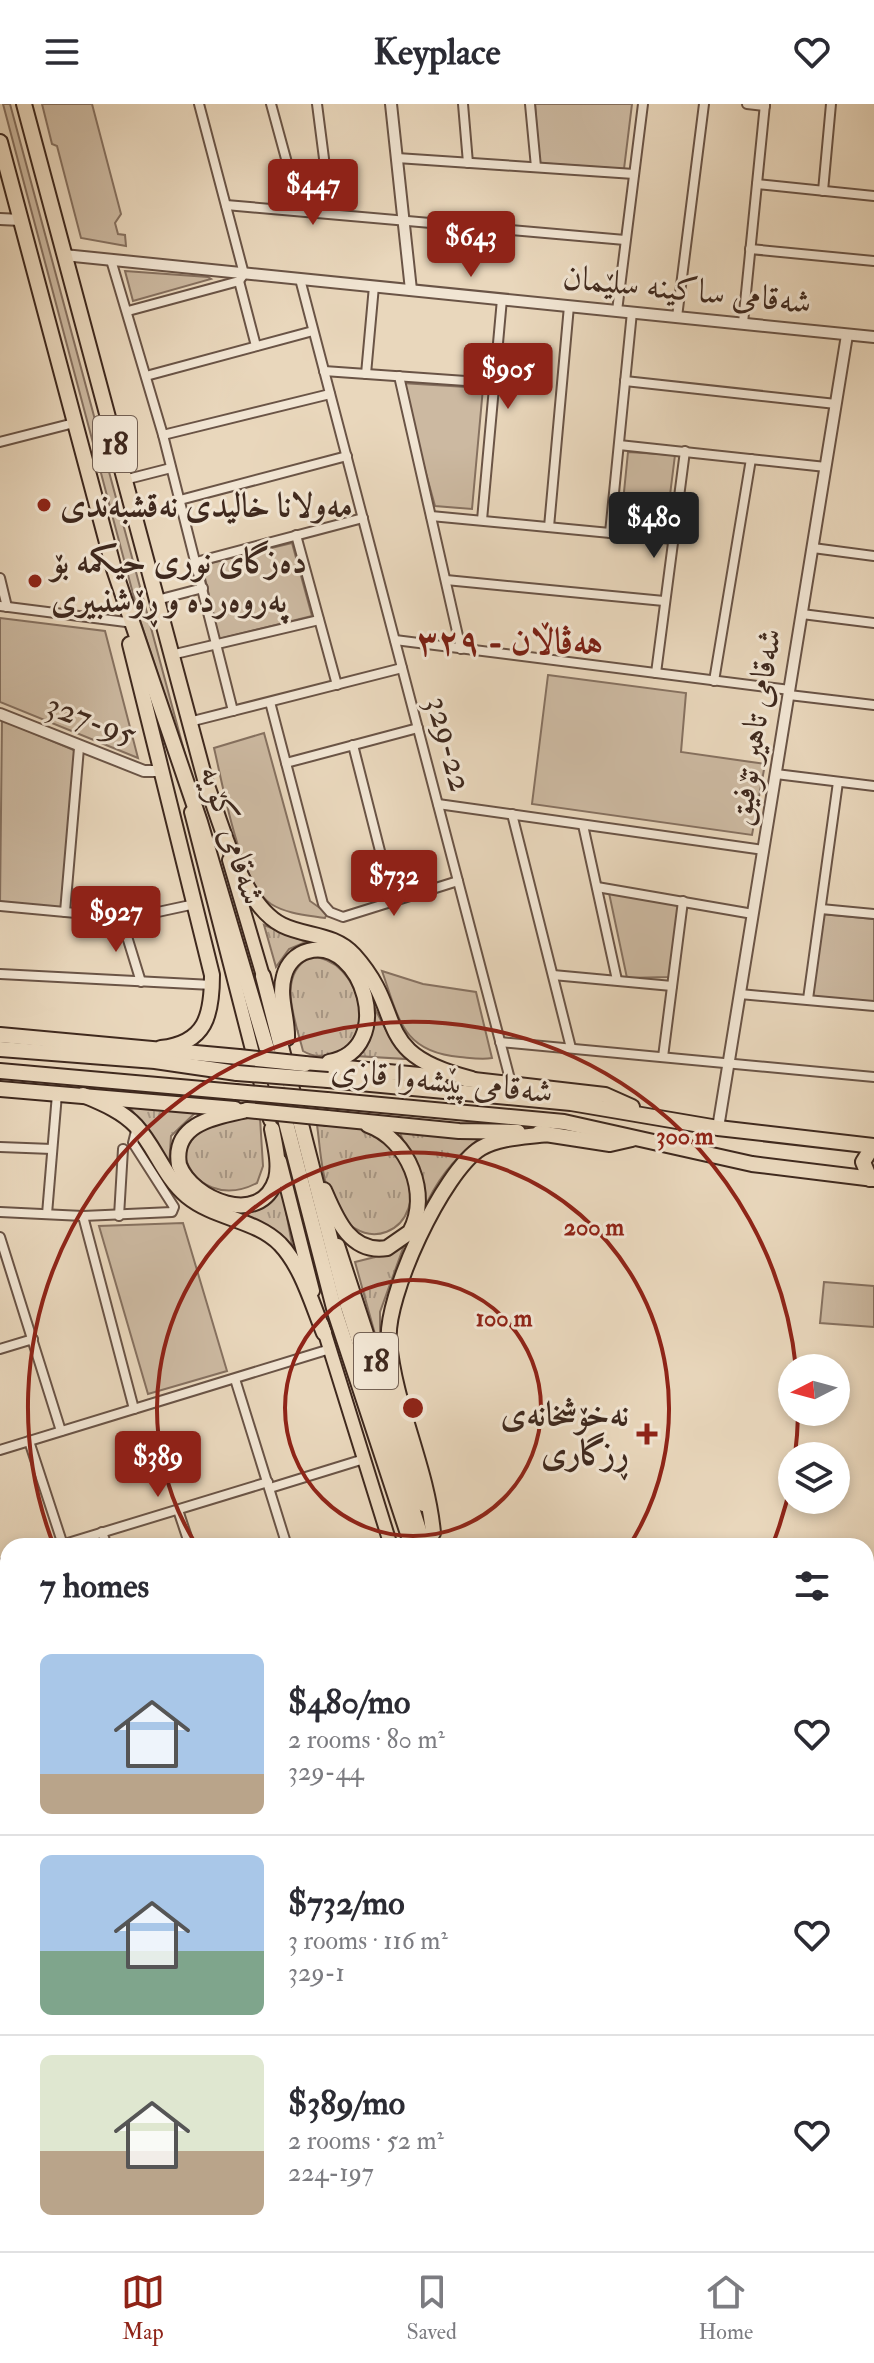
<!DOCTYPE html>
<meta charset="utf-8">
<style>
:root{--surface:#fff;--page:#f7f7f7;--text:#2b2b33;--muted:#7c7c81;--line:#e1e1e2;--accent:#8f2418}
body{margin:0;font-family:"IM FELL Double Pica",Amiri,serif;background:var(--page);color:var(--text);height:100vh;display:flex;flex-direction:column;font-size:30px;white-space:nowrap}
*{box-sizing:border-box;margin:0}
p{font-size:26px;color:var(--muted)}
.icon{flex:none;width:44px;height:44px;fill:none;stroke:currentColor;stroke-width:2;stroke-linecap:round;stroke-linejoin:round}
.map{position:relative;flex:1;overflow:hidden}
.panel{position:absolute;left:0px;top:1434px;width:874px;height:714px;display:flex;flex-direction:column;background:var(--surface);border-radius:24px 24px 0 0;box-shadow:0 4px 12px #0003}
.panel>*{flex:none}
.needle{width:52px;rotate:264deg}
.tools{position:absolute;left:778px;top:1250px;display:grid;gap:16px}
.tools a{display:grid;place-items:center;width:72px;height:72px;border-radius:50%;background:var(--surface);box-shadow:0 4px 12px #0003;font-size:40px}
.price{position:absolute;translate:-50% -68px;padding:0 18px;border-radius:8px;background:var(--accent);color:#fff;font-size:26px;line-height:52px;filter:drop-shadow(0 2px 4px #0008)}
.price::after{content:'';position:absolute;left:50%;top:48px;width:24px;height:18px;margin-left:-12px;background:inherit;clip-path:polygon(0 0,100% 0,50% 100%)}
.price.current{background:#222;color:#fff}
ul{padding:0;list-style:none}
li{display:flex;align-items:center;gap:24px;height:200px;padding:0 40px}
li+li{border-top:2px solid var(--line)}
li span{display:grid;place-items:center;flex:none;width:224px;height:160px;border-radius:12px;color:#555}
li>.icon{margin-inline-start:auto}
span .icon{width:96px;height:96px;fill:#fffc;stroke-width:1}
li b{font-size:34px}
h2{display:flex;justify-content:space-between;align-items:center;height:96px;padding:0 40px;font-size:34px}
header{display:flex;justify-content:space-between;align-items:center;height:104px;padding:0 40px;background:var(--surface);font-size:36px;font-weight:700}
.tabs{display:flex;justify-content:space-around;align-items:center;height:112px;border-top:2px solid var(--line);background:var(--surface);font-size:22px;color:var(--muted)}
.tabs a{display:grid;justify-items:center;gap:4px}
.tabs .current{color:var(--accent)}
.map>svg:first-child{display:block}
.grass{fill:url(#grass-tufts);stroke:#867160;stroke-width:2}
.green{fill:#ccb9a1;stroke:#867160;stroke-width:2}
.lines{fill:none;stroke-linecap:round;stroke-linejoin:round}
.minor-casing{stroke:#6a5446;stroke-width:12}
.tertiary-casing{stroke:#6a5446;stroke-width:14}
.primary-casing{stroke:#3f291e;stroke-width:16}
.trunk-casing{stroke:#3f291e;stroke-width:18}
.minor{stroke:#f1e5d3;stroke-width:8}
.tertiary{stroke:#f1e5d3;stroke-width:10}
.primary{stroke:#e9d7bc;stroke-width:12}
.trunk{stroke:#e9d7bc;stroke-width:14}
.trunk-bridge-casing{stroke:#3f291e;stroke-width:18;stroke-linecap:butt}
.trunk-bridge{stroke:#e9d7bc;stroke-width:14}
.ring{fill:none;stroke:#8f2418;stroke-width:4}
.poi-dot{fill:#8f2418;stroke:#f1e5d3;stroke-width:3}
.labels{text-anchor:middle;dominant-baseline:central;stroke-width:6;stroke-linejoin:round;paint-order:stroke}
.shield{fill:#f1e5d3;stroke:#746154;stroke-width:2}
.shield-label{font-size:32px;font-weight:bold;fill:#3f291e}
.street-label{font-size:34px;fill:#3f291e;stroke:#f1e5d3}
.poi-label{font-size:34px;font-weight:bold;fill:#3f291e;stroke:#f1e5d3;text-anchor:start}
.neighbourhood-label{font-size:36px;font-weight:bold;fill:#7a1f14;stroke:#f1e5d3}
.centre{fill:#8f2418;stroke:#f1e5d3;stroke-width:4}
.ring-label{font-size:24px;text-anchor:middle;font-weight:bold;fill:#8f2418;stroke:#f1e5d3;stroke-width:6;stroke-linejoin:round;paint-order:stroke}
</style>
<header><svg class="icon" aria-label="menu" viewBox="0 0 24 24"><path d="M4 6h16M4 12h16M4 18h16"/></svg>Keyplace<svg class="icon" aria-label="heart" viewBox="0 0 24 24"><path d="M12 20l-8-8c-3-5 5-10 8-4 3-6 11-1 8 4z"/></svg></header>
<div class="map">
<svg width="874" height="2147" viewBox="0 0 874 2147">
<defs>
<pattern id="grass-tufts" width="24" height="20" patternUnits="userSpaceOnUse" patternTransform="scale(2)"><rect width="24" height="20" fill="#ccb9a1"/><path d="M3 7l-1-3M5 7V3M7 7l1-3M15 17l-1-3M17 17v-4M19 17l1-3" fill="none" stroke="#a79683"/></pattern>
</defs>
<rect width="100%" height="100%" fill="#e9d7bc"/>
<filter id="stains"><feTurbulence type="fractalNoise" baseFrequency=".0025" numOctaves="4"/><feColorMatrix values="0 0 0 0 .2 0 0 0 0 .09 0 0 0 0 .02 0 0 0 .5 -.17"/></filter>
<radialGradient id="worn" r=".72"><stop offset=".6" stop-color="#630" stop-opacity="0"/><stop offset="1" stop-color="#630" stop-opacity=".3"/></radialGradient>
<!-- grass -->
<g class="grass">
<polygon points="264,821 306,838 289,845 276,863"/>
<path d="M311 853C360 853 382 940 328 951 318 953 311 952 303 947 296 918 275 870 311 853Z"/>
<polygon points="372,899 389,932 407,955 356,952 372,930"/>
<polygon points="127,1000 195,1009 171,1032 169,1063 147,1025"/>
<path d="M234 1012 260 1014 263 1062 257 1079C226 1095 193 1085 184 1049L196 1029Z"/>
<path d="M317 1021C334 1022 355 1021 371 1028 385 1034 399 1048 405 1062 433 1128 354 1163 328 1087 321 1067 320 1042 317 1021Z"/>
<path d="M399 1027 480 1034C452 1056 436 1077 422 1109L417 1068Z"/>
<polygon points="281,1080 293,1146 238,1112 238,1108 258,1104"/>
<polygon points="406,1136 380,1208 380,1248 355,1158 383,1151"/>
</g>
<!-- green -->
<g class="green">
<polygon points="3,0 10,0 189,665 140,516"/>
<polygon points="42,0 92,0 121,110 115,119 118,130 125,131 126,142 81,134 57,42 52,40"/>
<polygon points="535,0 632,0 624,65 539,59"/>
<polygon points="125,167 208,173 211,175 133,197"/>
<polygon points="401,279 483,284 472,405 435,402"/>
<polygon points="628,348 675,351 666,423 621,418"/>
<polygon points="292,439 312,512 219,535 202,461"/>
<polygon points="0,514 105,527 138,654 0,598"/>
<polygon points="548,571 686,589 681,648 765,660 752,731 532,700"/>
<polygon points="2,616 76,647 63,805 0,800"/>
<path d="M264 629 310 797 327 809 325 814C307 811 287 810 271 800 239 779 223 681 214 644Z"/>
<polygon points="609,789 680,800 669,873 627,874"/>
<polygon points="822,810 874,815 874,900 810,893"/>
<path d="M382 867 423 880 476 888 492 954C482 956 471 954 460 953 402 948 399 915 382 867Z"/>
<polygon points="183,1119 227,1267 148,1290 99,1122"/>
<polygon points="824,1178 874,1182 874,1223 820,1219"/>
<polygon points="874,1758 874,1803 866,1806 866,1761"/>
<polygon points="872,1985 874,2132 866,2135 866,1987"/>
<polygon points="61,2140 138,2140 141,2147 56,2147 55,2142"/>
</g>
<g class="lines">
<defs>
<g id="minor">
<polyline points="271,0 300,106"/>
<polyline points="317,0 331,109"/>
<polyline points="463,0 468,59"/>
<polyline points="530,0 536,63"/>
<polyline points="747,0 765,2"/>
<polyline points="397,54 634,70"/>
<polyline points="757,80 874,92"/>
<polyline points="823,87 831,0"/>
<polyline points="226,101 625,136"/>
<polyline points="750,145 874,157"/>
<polyline points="111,156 163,331 233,607"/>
<polyline points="300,175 511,979"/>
<polyline points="239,177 256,242"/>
<polyline points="128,207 239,177 244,170 199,0"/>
<polyline points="617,207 643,0"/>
<polyline points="677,213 704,0"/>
<polyline points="743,219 765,0"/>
<polyline points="324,267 494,279"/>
<polyline points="366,270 374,182"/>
<polyline points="146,272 313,227"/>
<polyline points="399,272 461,545"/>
<polyline points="625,277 836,300"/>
<polyline points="163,331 330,290"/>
<polyline points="0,338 74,319"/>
<polyline points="619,341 826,363"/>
<polyline points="124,376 171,364"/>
<polyline points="180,396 347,352"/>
<polyline points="431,412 673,435"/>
<polyline points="482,416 502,195"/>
<polyline points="549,423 569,202"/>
<polyline points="610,429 632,208"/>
<polyline points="296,431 337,581"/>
<polyline points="813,444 874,452"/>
<polyline points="196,458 363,414"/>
<polyline points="0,474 7,503"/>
<polyline points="446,476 664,497"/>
<polyline points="157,496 203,484"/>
<polyline points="0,502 126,518"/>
<polyline points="802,510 874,519"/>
<polyline points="395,536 790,586"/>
<polyline points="171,551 319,516"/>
<polyline points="656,569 685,347"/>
<polyline points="714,577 751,355"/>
<polyline points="789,591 874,601"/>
<polyline points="270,598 323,800 330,808 343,813 458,777"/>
<polyline points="189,618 402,564"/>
<polyline points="353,641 393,798"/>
<polyline points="286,659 418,624"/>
<polyline points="776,670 874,682"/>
<polyline points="438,700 764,746"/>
<polyline points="512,710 571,944"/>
<polyline points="583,721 617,876"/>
<polyline points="597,783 753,810"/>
<polyline points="0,802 130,814 195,800"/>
<polyline points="821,805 874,810"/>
<polyline points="65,808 79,644"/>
<polyline points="121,813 141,878"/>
<polyline points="0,870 212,881"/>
<polyline points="553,871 672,882"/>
<polyline points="740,890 874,902"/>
<polyline points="808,895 838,678"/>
<polyline points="500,938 874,973"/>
<polyline points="663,953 683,797"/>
<polyline points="0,1043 52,1045"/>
<polyline points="0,1108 83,1112 172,1108 174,1103 133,1039 137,1023"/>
<polyline points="47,1110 57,990"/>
<polyline points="83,1112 134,1305"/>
<polyline points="119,1112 123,1045"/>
<polyline points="0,1133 61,1327"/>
<polyline points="0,1245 33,1235"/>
<polyline points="235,1275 287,1442"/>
<polyline points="29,1337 63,1441"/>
<polyline points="0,1346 330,1245"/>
<polyline points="270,1384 364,1355"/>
<polyline points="178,1406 190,1442"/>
<polyline points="102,1428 107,1442"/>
<polyline points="58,1442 268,1378"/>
<polyline points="0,1460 8,1458"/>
<polyline points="0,1624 8,1623"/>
<polyline points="866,1752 874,1750"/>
<polyline points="866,1813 874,1810"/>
<polyline points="866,1904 874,1902"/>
<polyline points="866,1938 874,1964"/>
<polyline points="0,1956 8,1954"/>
<polyline points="866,1978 874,1976"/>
<polyline points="150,2140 152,2147"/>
<polyline points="246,2140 249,2147"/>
<polyline points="335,2140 337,2147"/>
<polyline points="428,2140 430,2147"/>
<polyline points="508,2140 510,2147"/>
<polyline points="724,2140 726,2147"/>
<polyline points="793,2140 795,2147"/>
<polyline points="861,2140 863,2147"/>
<polyline points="0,2147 22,2140"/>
<polyline points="162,2147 187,2140"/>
</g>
<g id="tertiary">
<polyline points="391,0 411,186"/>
<polyline points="0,115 21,116"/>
<polyline points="64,151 874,233"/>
<polyline points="0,610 144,667 162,667"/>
<polyline points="718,1024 847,231"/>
<polyline points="0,2006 8,2032"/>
<polyline points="42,2140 44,2147"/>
</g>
<g id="primary">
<polyline points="191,708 270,1016"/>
<polyline points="229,756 263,872"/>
<polyline points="280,1057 313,1187"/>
<polyline points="338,1141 423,1401"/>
<polyline points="322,1220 391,1442"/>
<polyline points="866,1597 874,1596"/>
<polyline points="866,1612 874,1611"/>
<polyline points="0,1705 8,1704"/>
<polyline points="0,1717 8,1716"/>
</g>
<g id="trunk">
<path d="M24 0 206 679C222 721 241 800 282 821 306 833 334 829 354 851 409 912 368 949 472 975"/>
<polyline points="0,38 114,465 200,718 267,945 335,1208 412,1442"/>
<path d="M130 540 212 871C212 911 206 939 161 944"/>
<polyline points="263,872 346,1196 424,1442"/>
<polyline points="0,931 239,953"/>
<path d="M287 934C288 914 278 893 284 872 287 860 296 850 308 847 362 832 398 946 329 958"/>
<polyline points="0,945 155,957 237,969"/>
<polyline points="305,960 440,973"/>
<polyline points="0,967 236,988"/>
<polyline points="465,975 605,991 632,1003"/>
<polyline points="328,976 571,999 718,1024 874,1042"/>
<polyline points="0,985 235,1005"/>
<path d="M83 991C102 999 122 1007 136 1022 156 1044 164 1073 187 1092 215 1115 255 1115 280 1140 302 1163 312 1200 324 1229"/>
<polyline points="327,996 564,1018 752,1060 874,1075"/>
<path d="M247 1006C216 1013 172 1019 179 1061 192 1096 261 1124 276 1075 280 1060 275 1041 272 1025"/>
<polyline points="327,1014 459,1027 518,1028"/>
<polyline points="539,1029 610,1040 632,1035"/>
<polyline points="870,1075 863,1058 873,1042"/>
<path d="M324 1086C336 1114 350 1150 387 1144L410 1128C431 1090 408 1035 368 1021"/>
<path d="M433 1429C427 1363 395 1303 389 1238 384 1194 443 1067 481 1044 500 1033 526 1033 547 1030"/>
<polyline points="618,2140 620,2147"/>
<polyline points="641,2140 643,2147"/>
</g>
</defs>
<!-- minor casing -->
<use href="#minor" class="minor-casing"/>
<!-- tertiary casing -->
<use href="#tertiary" class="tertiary-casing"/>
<!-- primary casing -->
<use href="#primary" class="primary-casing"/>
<!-- trunk casing -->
<use href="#trunk" class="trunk-casing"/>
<!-- minor -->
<use href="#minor" class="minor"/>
<!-- tertiary -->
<use href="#tertiary" class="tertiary"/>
<!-- primary -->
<use href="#primary" class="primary"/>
<!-- trunk -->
<use href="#trunk" class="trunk"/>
<defs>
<g id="trunk-bridge">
<polyline points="239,953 305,960"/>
<polyline points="237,969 328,976"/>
<polyline points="236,988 327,996"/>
<polyline points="247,1006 327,1014"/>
</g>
</defs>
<!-- trunk-bridge casing -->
<use href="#trunk-bridge" class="trunk-bridge-casing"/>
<!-- trunk-bridge -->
<use href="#trunk-bridge" class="trunk-bridge"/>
</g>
<!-- distance rings -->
<g class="ring">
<circle cx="413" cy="1304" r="128"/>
<path d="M197 1442A256 256 0 1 1 629 1442"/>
<path d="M798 1311A385 385 0 0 1 795 1351M792 1374A385 385 0 0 1 772 1442M54 1442A385 385 0 1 1 796 1264"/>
</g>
<!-- markers -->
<g class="poi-dot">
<circle cx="44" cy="401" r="8"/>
<circle cx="35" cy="477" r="8"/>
<path d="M643 1318h8v8h8v8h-8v8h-8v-8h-8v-8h8z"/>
</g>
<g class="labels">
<!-- shield labels -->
<g class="shield">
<rect x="93" y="312" width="44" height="56" rx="6"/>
<rect x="354" y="1229" width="44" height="56" rx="6"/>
</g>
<g class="shield-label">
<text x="115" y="340">18</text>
<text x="376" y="1257">18</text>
</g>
<!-- street labels -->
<g class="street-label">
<text transform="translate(687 186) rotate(6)">شەقامی ساکینە سلێمان</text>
<text transform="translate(91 616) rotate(21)">327-95</text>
<text transform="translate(755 623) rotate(-81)">شەقامی تاهیر تۆفیق</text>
<text transform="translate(449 640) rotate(75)">329-22</text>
<text transform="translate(232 731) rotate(72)">شەقامی کۆیە</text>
<text transform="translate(442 977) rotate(6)">شەقامی پێشەوا قازی</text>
</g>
<!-- poi labels -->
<g class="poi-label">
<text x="60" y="401">مەولانا خالیدی نەقشبەندی</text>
<text x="51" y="457">دەزگای نوری حیکمە بۆ<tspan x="51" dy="39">پەروەردە و ڕۆشنبیری</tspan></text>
<text x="629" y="1310" text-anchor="end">نەخۆشخانەی<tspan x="629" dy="39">ڕزگاری</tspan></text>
</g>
<!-- neighbourhood labels -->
<g class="neighbourhood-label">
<text x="510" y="537">هەڤاڵان - ٣٢٩</text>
</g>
</g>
<circle cx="413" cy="1304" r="12" class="centre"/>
<g class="ring-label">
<text x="685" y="1040">300 m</text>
<text x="594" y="1131">200 m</text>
<text x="504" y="1222">100 m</text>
</g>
<rect width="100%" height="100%" filter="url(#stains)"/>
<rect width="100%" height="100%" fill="url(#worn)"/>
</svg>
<div class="tools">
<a><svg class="needle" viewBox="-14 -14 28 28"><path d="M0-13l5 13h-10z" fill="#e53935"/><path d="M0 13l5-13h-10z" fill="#7c7c81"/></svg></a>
<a><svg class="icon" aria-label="layers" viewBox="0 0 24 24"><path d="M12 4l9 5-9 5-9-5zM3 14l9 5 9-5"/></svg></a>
</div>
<b class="price" style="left:313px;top:123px">$447</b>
<b class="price" style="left:471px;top:175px">$643</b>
<b class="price" style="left:508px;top:307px">$905</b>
<b class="price current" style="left:654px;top:456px">$480</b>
<b class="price" style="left:394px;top:814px">$732</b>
<b class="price" style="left:116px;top:850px">$927</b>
<b class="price" style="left:158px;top:1395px">$389</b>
<section class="panel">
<h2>7 homes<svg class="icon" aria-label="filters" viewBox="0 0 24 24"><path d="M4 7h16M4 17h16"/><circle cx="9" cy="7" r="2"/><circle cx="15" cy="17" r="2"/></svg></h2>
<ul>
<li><span style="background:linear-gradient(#a9c7e8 75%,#b9a48a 0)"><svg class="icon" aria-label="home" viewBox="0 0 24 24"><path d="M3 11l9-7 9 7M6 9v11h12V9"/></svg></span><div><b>$480/mo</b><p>2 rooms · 80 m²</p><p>329-44</p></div><svg class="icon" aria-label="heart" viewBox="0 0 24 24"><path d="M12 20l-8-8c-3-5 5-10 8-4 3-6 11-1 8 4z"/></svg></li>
<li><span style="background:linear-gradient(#a9c7e8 60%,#7fa58c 0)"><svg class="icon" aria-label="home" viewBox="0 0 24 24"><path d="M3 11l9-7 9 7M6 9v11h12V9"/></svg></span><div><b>$732/mo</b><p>3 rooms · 116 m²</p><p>329-1</p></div><svg class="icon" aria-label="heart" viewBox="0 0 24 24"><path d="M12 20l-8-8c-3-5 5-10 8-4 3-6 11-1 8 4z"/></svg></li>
<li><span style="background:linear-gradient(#dfe7d0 60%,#b9a48a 0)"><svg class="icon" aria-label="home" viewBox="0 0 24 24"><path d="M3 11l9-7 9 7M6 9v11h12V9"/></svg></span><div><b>$389/mo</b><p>2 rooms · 52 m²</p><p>224-197</p></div><svg class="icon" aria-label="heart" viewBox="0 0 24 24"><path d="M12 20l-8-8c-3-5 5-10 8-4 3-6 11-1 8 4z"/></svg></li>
</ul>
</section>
</div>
<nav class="tabs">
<a class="current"><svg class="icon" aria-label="map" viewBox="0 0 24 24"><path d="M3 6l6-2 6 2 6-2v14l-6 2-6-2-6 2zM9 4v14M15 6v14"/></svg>Map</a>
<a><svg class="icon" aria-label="saved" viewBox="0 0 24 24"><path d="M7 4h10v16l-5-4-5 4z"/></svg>Saved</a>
<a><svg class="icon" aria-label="home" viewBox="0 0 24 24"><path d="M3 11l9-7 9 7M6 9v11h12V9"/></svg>Home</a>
</nav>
